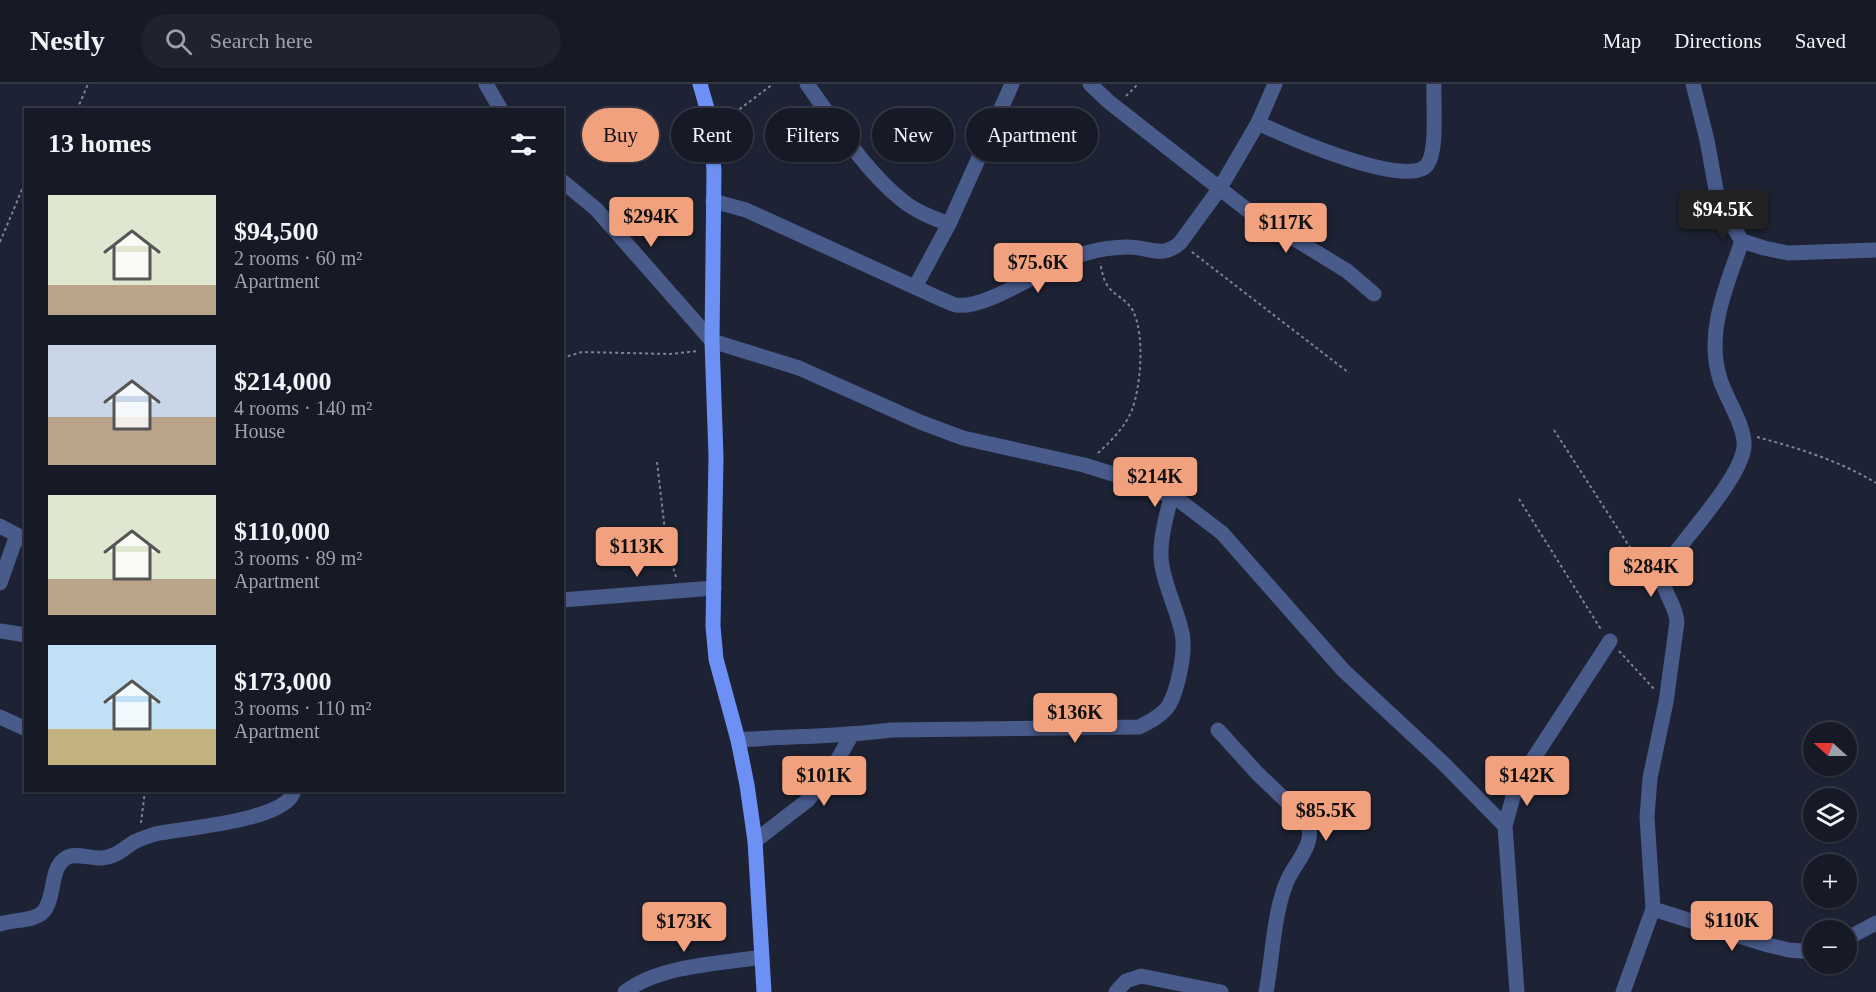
<!DOCTYPE html>
<meta charset="utf-8">
<style>
:root{--surface:#161a27;--page:#1f232f;--text:#f1f3f6;--muted:#9ea1a7;--line:#353844;--accent:#f2a17e}
body{margin:0;font-family:"Times New Roman",serif;background:var(--page);color:var(--text);height:100vh;display:flex;flex-direction:column;font-size:22px;white-space:nowrap}
*{box-sizing:border-box;margin:0}
p{font-size:20px;color:var(--muted)}
.icon{flex:none;width:33px;height:33px;fill:none;stroke:currentColor;stroke-width:2;stroke-linecap:round;stroke-linejoin:round}
.map{position:relative;flex:1;overflow:hidden}
.details{position:absolute;left:24px;top:24px;width:540px;height:684px;display:flex;flex-direction:column;background:var(--surface);border-radius:0px;box-shadow:0 2px 4px #0004,0 0 0 2px var(--line)}
.details>*{flex:none}
.banner{position:absolute;left:582px;top:24px;width:570px;height:54px;display:flex;gap:12px}
.needle{width:39px;rotate:291deg}
.controls{position:absolute;left:1803px;top:638px;display:grid;gap:12px}
.controls a{display:grid;place-items:center;width:54px;height:54px;border-radius:50%;background:var(--surface);box-shadow:0 2px 4px #0004,0 0 0 2px var(--line);font-size:30px}
.price{position:absolute;translate:-50% -51px;padding:0 14px;border-radius:6px;background:var(--accent);color:#111;font-size:20px;line-height:39px;filter:drop-shadow(0 2px 3px #0008)}
.price::after{content:'';position:absolute;left:50%;top:36px;width:18px;height:14px;margin-left:-9px;background:inherit;clip-path:polygon(0 0,100% 0,50% 100%)}
.price.selected{background:#222;color:#fff}
ul{padding:0;list-style:none}
li{display:flex;align-items:center;gap:18px;height:150px;padding:0 24px}
li span{display:grid;place-items:center;flex:none;width:168px;height:120px;border-radius:0px;color:#555}
li>.icon{margin-inline-start:auto}
span .icon{width:72px;height:72px;fill:#fffc;stroke-width:1}
li b{font-size:26px}
h2{display:flex;justify-content:space-between;align-items:center;height:72px;padding:0 24px;font-size:26px}
.pill{padding:0 21px;border-radius:27px;background:var(--surface);box-shadow:0 2px 4px #0004,0 0 0 2px var(--line);font-size:21px;line-height:54px}
.pill.selected{background:var(--accent);color:#111}
header{display:flex;align-items:center;gap:36px;box-sizing:border-box;height:84px;padding:0 30px;background:var(--surface);border-bottom:2px solid var(--line)}
header strong{font-size:28px}
nav{display:flex;gap:33px;margin-inline-start:auto;font-size:21px}
.search{width:420px;height:54px;background:var(--page);display:flex;align-items:center;gap:15px;box-sizing:border-box;padding:0 21px;border-radius:33px;color:var(--muted);font-size:22px}
.map>svg:first-child{display:block}
.lines{fill:none;stroke-linecap:round;stroke-linejoin:round}
.path{stroke:#7e8392;stroke-width:2;stroke-dasharray:3 3;stroke-linecap:butt}
.minor{stroke:#495b8b;stroke-width:15}
.major{stroke:#6c90f4;stroke-width:15}
</style>
<header>
<strong>Nestly</strong>
<div class="search"><svg class="icon" aria-label="search" viewBox="0 0 24 24"><circle cx="10" cy="10" r="6"/><path d="M15 15l6 6"/></svg>Search here</div>
<nav><a>Map</a><a>Directions</a><a>Saved</a></nav>
</header>
<div class="map">
<svg width="1876" height="908" viewBox="0 0 1876 908">
<rect width="100%" height="100%" fill="#1d2334"/>
<g class="lines">
<!-- path -->
<g class="path">
<polyline points="1126,12 1138,0"/>
<polyline points="77,26 88,0"/>
<polyline points="725,36 773,0"/>
<polyline points="0,158 26,96"/>
<polyline points="1192,168 1349,289"/>
<polyline points="562,274 582,268 670,270 698,267"/>
<polyline points="1554,346 1640,479 1649,488"/>
<path d="M1757 353C1798 364 1840 377 1876 399"/>
<path d="M1098 369C1111 357 1125 343 1132 326 1141 301 1145 251 1133 227 1126 214 1114 212 1107 201 1103 195 1102 186 1100 179"/>
<polyline points="657,378 667,464 676,493"/>
<polyline points="1519,415 1602,547"/>
<polyline points="1619,567 1654,605"/>
<polyline points="141,739 145,706"/>
</g>
<!-- minor -->
<g class="minor">
<polyline points="486,0 501,26"/>
<path d="M807 0C836 40 864 86 903 117 917 128 933 134 949 140"/>
<polyline points="1090,0 1109,18 1246,125 1347,187 1374,210"/>
<polyline points="1693,0 1707,56 1716,106 1729,136 1742,157 1764,164 1788,169 1876,166"/>
<path d="M1258 39C1283 51 1407 106 1427 81 1438 67 1433 20 1434 0"/>
<polyline points="562,97 596,125 712,257 799,284 920,338 963,354 1084,381 1139,398 1180,417 1222,449 1343,586 1443,679 1505,742"/>
<path d="M713 117 746 126 943 216C947 217 951 220 956 221 988 226 1050 179 1083 170 1096 166 1114 163 1128 163 1150 163 1161 175 1180 159L1220 104 1258 39 1275 0"/>
<polyline points="915,203 949,140 1012,0"/>
<polyline points="0,442 26,456"/>
<polyline points="0,499 17,451"/>
<polyline points="562,516 714,504"/>
<polyline points="0,547 26,551"/>
<polyline points="0,633 26,645"/>
<path d="M1218 646 1257 689 1307 737C1317 759 1296 777 1287 797 1273 831 1273 872 1266 908"/>
<path d="M738 656C789 652 840 653 891 646L1139 643C1149 638 1163 631 1169 621 1178 605 1186 567 1182 549 1177 526 1166 505 1162 482 1158 460 1166 434 1171 413"/>
<polyline points="755,757 808,716 830,689 851,652"/>
<polyline points="1653,825 1768,861 1789,866 1814,868"/>
<path d="M0 840C13 835 33 838 43 828 56 814 49 784 66 774 74 768 92 775 102 774 116 773 123 765 134 758 140 755 149 752 155 750 182 744 289 737 294 706"/>
<polyline points="1846,855 1876,839"/>
<path d="M625 908C660 881 719 880 762 873"/>
<polyline points="1116,908 1126,897 1141,892 1221,908"/>
<polyline points="1517,908 1505,742 1513,713 1526,686 1610,557"/>
<path d="M1623 908 1653 825 1647 733 1650 694 1666 618 1677 538C1676 519 1658 504 1664 486 1667 477 1674 470 1680 463 1697 440 1741 391 1744 363 1746 343 1726 315 1720 295 1705 248 1727 201 1742 157"/>
</g>
<!-- major -->
<polyline class="major" points="700,0 710,35 714,87 712,257 716,373 713,542 716,575 738,656 747,701 755,757 764,908"/>
</g>
</svg>
<div class="controls">
<a><svg class="needle" viewBox="-14 -14 28 28"><path d="M0-13l5 13h-10z" fill="#e53935"/><path d="M0 13l5-13h-10z" fill="#9ea1a7"/></svg></a>
<a><svg class="icon" aria-label="layers" viewBox="0 0 24 24"><path d="M12 4l9 5-9 5-9-5zM3 14l9 5 9-5"/></svg></a>
<a>+</a>
<a>−</a>
</div>
<b class="price selected" style="left:1723px;top:157px">$94.5K</b>
<b class="price" style="left:651px;top:164px">$294K</b>
<b class="price" style="left:1286px;top:170px">$117K</b>
<b class="price" style="left:1038px;top:210px">$75.6K</b>
<b class="price" style="left:1155px;top:424px">$214K</b>
<b class="price" style="left:637px;top:494px">$113K</b>
<b class="price" style="left:1651px;top:514px">$284K</b>
<b class="price" style="left:1075px;top:660px">$136K</b>
<b class="price" style="left:824px;top:723px">$101K</b>
<b class="price" style="left:1527px;top:723px">$142K</b>
<b class="price" style="left:1326px;top:758px">$85.5K</b>
<b class="price" style="left:1732px;top:868px">$110K</b>
<b class="price" style="left:684px;top:869px">$173K</b>
<div class="banner">
<a class="pill selected">Buy</a>
<a class="pill">Rent</a>
<a class="pill">Filters</a>
<a class="pill">New</a>
<a class="pill">Apartment</a>
</div>
<section class="details">
<h2>13 homes<svg class="icon" aria-label="filters" viewBox="0 0 24 24"><path d="M4 7h16M4 17h16"/><circle cx="9" cy="7" r="2"/><circle cx="15" cy="17" r="2"/></svg></h2>
<ul>
<li><span style="background:linear-gradient(#dfe7d0 75%,#b9a48a 0)"><svg class="icon" aria-label="home" viewBox="0 0 24 24"><path d="M3 11l9-7 9 7M6 9v11h12V9"/></svg></span><div><b>$94,500</b><p>2 rooms · 60 m²</p><p>Apartment</p></div></li>
<li><span style="background:linear-gradient(#c9d6e8 60%,#b9a48a 0)"><svg class="icon" aria-label="home" viewBox="0 0 24 24"><path d="M3 11l9-7 9 7M6 9v11h12V9"/></svg></span><div><b>$214,000</b><p>4 rooms · 140 m²</p><p>House</p></div></li>
<li><span style="background:linear-gradient(#dfe7d0 70%,#b9a48a 0)"><svg class="icon" aria-label="home" viewBox="0 0 24 24"><path d="M3 11l9-7 9 7M6 9v11h12V9"/></svg></span><div><b>$110,000</b><p>3 rooms · 89 m²</p><p>Apartment</p></div></li>
<li><span style="background:linear-gradient(#bfe0f5 70%,#c2b280 0)"><svg class="icon" aria-label="home" viewBox="0 0 24 24"><path d="M3 11l9-7 9 7M6 9v11h12V9"/></svg></span><div><b>$173,000</b><p>3 rooms · 110 m²</p><p>Apartment</p></div></li>
</ul>
</section>
</div>
